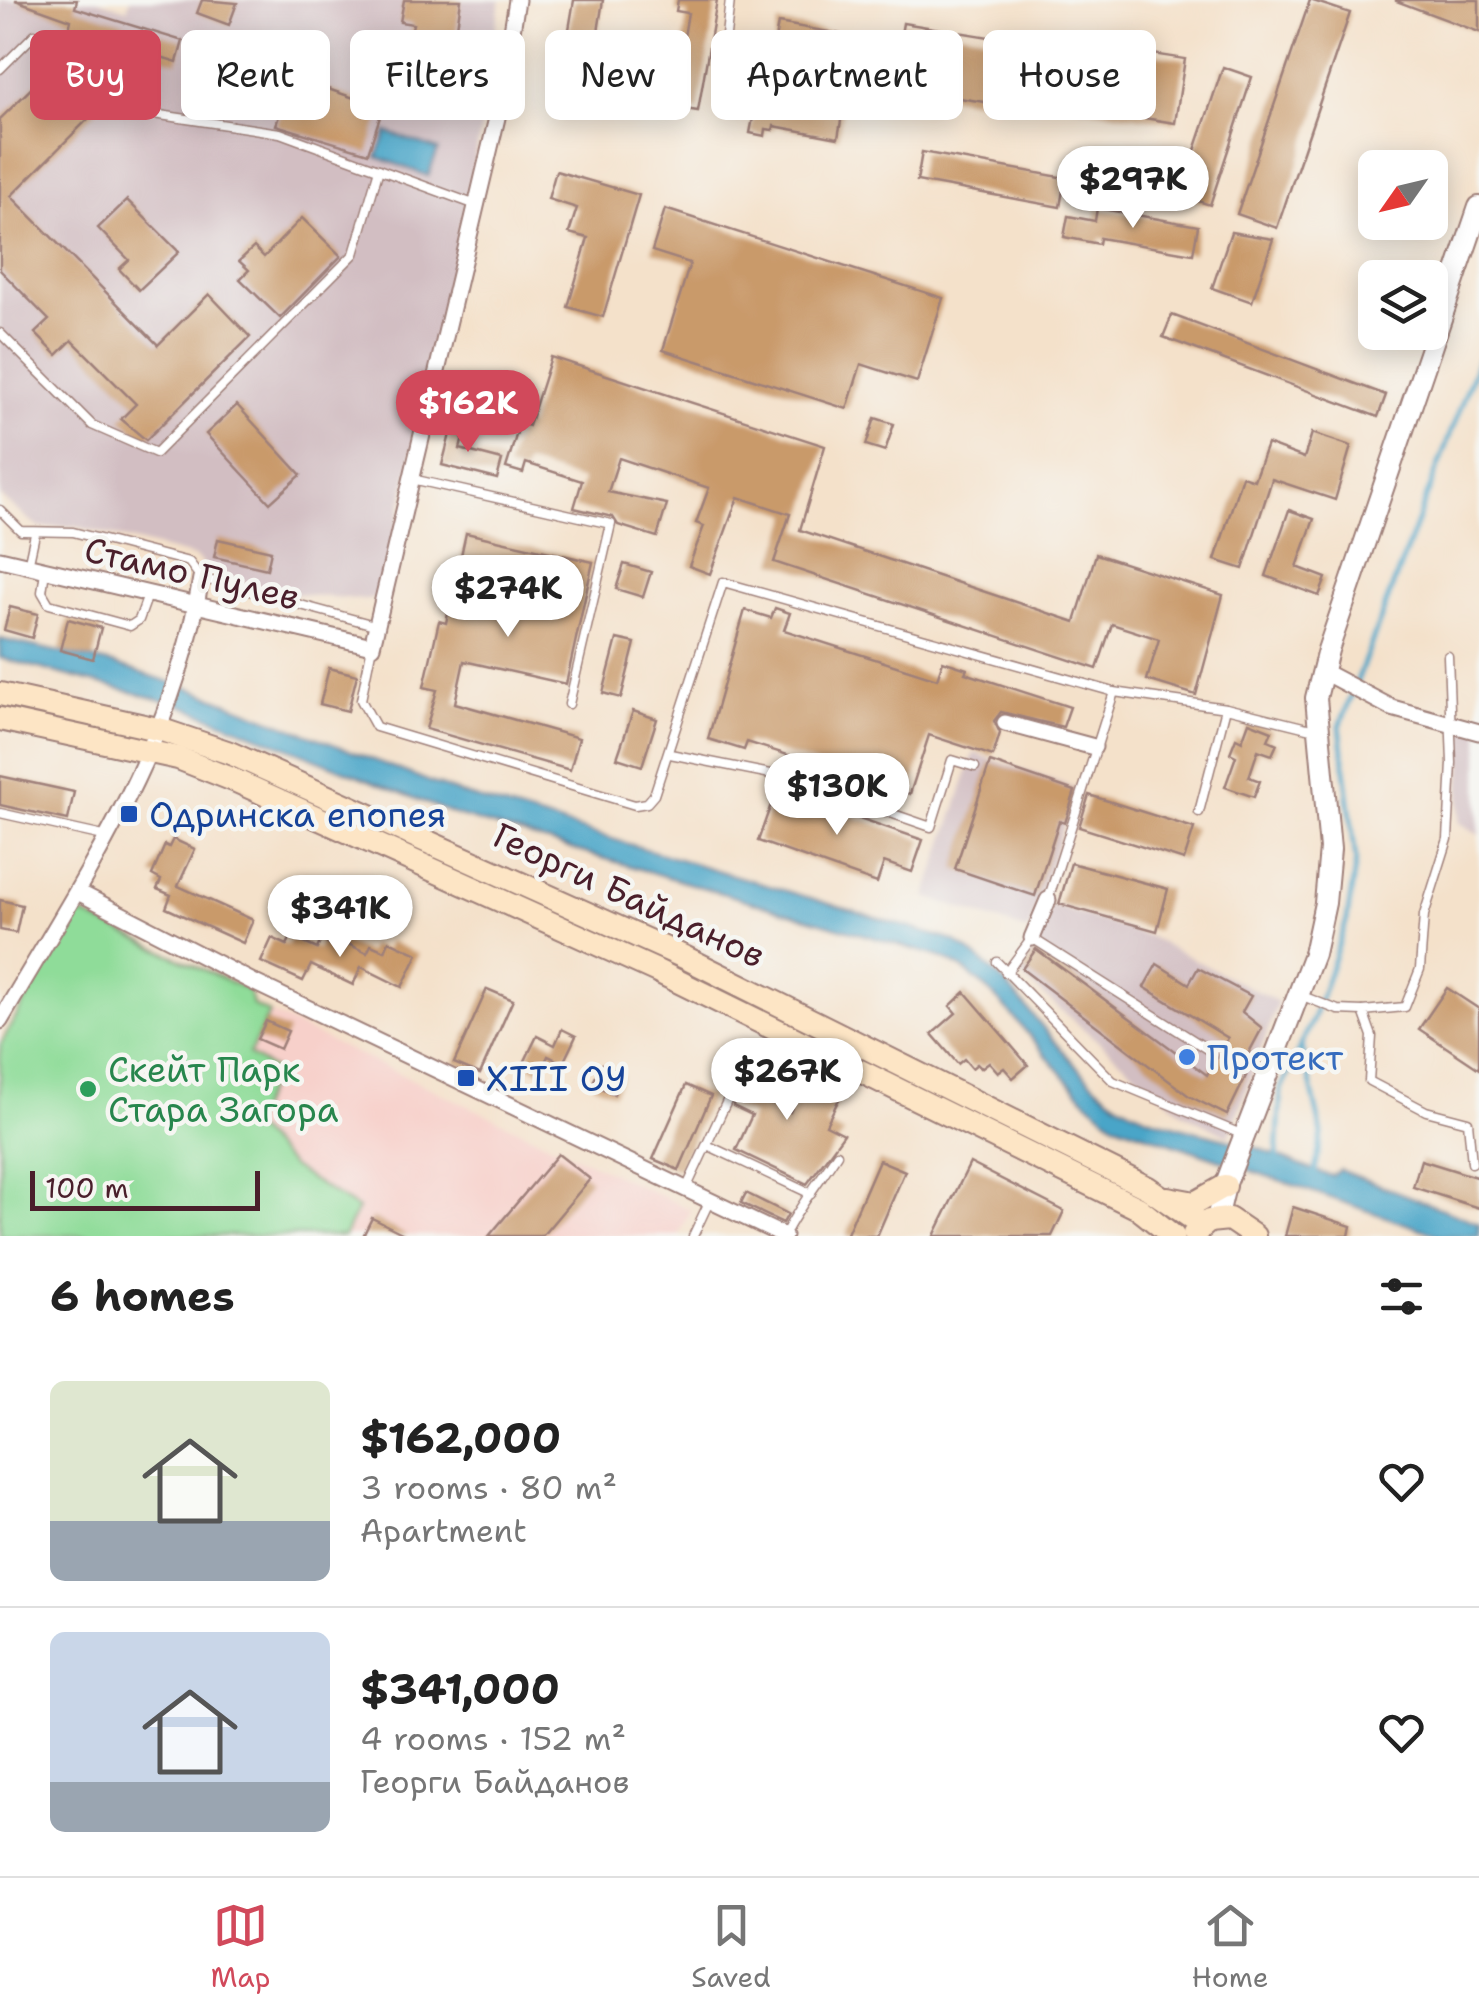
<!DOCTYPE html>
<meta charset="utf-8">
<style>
:root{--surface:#fff;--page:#f2f2f2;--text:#222;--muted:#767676;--line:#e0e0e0;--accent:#d1495b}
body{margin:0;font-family:"Shantell Sans",sans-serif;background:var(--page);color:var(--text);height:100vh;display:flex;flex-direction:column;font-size:38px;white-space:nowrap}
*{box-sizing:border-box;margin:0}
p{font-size:32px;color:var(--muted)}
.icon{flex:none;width:55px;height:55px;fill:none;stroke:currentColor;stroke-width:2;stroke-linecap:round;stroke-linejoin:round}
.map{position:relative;height:1236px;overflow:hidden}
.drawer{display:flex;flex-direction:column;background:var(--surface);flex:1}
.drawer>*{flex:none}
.hud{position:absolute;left:30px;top:30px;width:1420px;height:90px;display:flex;gap:20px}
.needle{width:65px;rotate:236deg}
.fabs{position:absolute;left:1358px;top:150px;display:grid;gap:20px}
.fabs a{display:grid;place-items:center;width:90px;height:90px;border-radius:15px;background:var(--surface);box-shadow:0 5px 25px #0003;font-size:50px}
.scale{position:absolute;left:30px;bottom:25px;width:230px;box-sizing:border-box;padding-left:10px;border:5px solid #4a1f2b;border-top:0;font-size:28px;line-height:35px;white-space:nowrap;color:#4a1f2b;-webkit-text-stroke:8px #f6f6f2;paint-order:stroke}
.price{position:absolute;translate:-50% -85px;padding:0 22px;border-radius:35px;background:#fff;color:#222;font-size:32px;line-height:65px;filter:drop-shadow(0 2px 5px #0008)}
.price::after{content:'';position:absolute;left:50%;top:60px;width:30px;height:22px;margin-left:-15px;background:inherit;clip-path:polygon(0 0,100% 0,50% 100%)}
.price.current{background:var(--accent);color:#fff}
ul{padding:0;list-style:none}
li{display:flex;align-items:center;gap:30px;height:250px;padding:0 50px}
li+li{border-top:2px solid var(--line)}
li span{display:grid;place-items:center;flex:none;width:280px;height:200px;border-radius:15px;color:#555}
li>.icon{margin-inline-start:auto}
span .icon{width:120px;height:120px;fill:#fffc;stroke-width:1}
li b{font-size:42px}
h2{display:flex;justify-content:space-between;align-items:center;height:120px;padding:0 50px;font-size:42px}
.tag{padding:0 35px;border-radius:15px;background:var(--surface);box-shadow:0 5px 25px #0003;font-size:35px;line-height:90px}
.tag.current{background:var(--accent);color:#fff}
.tab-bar{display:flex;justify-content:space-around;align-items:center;height:140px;border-top:2px solid var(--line);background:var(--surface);font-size:28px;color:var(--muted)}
.tab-bar a{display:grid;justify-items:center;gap:5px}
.tab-bar .current{color:var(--accent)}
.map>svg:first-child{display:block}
.built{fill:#f7d0ca}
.industrial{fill:#d2bec2}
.green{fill:#8fdc99;stroke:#6c7e62;stroke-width:2.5}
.water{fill:#49a5c8;stroke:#4a627a;stroke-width:2.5}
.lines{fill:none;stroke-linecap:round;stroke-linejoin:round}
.stream{stroke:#49a5c8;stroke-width:5}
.building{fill:#c99a6a}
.service-casing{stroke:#9f807a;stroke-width:11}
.minor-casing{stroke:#9f807a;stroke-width:19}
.tertiary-casing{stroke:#9f807a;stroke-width:24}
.secondary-casing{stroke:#9f807a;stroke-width:26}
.service{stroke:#fff;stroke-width:8}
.minor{stroke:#fff;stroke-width:15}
.tertiary{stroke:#fff;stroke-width:20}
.secondary{stroke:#fde5c5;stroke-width:22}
.transit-dot{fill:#1a4fb4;stroke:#f6f6f2;stroke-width:4}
.shop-dot{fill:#3f7fe0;stroke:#f6f6f2;stroke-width:4}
.leisure-dot{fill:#2e9e5b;stroke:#f6f6f2;stroke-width:4}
.labels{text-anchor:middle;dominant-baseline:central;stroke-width:9;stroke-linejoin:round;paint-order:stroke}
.street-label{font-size:35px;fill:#4a1f2b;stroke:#f6f6f2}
.transit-label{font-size:35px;fill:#164399;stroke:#f6f6f2;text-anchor:start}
.shop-label{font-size:35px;fill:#366cbe;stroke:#f6f6f2;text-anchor:start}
.leisure-label{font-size:35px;fill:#27864d;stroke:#f6f6f2;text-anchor:start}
</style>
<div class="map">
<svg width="1479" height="1236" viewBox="0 0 1479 1236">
<rect width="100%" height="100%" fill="#f6f6f2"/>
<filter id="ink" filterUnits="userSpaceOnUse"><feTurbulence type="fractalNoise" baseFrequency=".01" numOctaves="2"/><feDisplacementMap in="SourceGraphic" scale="20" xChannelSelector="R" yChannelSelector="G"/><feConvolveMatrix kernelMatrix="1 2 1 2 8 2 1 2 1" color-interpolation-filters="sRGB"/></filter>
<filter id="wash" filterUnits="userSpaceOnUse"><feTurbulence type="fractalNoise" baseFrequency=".0048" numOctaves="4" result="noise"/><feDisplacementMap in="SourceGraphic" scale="40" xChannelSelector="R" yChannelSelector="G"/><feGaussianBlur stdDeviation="2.25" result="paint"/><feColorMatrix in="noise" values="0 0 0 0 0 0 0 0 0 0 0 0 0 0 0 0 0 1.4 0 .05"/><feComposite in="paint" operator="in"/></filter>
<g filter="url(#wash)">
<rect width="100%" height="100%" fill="#f4e1ca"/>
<!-- built -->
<polygon class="built" points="269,1013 691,1210 678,1236 344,1236 358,1208 293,1168 251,1124 275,1071 249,1055"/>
<!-- industrial -->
<g class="industrial">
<polygon points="0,0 97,0 127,9 130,0 500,0 484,114 384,587 377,597 367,600 275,592 213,573 195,557 75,526 39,528 0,496"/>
<polygon points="1464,717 1479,720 1479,835 1459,822"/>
<polygon points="974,753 1076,788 1028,931 926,897"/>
<polygon points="1051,905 1148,936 1278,1002 1229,1136 1183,1113 1015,971 1039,940"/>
</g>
<!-- green -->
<polygon class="green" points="82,914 248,990 253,1005 269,1013 249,1055 276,1071 251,1125 293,1168 358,1209 344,1236 0,1236 0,1045 74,916"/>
<!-- water -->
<g class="water">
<polygon points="387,132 438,150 428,176 377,157"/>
<path d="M0 639 113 664 195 690 461 794 954 941C1017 979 1052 1052 1110 1097 1148 1125 1209 1132 1254 1147 1281 1156 1304 1169 1332 1176L1340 1170 1479 1223V1236H1441L1116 1124C1055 1083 1004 985 943 958L456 815 181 705 0 658Z"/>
</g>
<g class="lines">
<!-- stream -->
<g class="stream">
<polyline points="1302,1046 1322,1134 1314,1176"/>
<polyline points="1277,1159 1281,1089 1313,1019 1347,920 1356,860 1340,726 1479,358"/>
</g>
</g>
<g id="blocks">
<!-- building -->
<g class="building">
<polygon points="15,0 77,0 75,8 183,41 177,62 69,29 71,20"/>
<polygon points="202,0 237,3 229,25 197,13"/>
<polygon points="404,0 461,0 455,41 487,49 481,75 438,64 429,95 413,90 420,63 411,60 414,49 408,47 413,24 400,22"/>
<polygon points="574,0 603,0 596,45 607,47 603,72 563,65"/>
<polygon points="678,0 717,0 698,111 672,107 688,13 676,11"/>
<polygon points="1310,0 1350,13 1277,228 1237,214"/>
<polygon points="1396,0 1479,0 1479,32 1396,1"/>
<polygon points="778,23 869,39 861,84 770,67"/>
<polygon points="903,23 1050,47 1051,38 1185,59 1175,123 1028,99 1027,109 892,87"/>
<polygon points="53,67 96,111 11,196 158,345 209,294 250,337 146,440 121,419 136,404 72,340 57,355 35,333 49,320 0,270 0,119"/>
<polygon points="1223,67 1252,77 1210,205 1180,195"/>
<polygon points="273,70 383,108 368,153 276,125 283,104 264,97"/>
<polygon points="725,86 843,109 838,138 774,126 773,130 766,129 765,136 750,133 754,113 722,107"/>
<polygon points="922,152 1065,178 1060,207 917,181"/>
<polygon points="556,171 639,195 603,317 568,307 588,238 569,233 577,208 548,199"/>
<polygon points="127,200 179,252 139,290 119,269 129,260 98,228"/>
<polygon points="1097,208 1198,226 1193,254 1100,238 1099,244 1064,237 1068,216 1095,221"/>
<polygon points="665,209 943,298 917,382 861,364 847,409 663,350 690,263 652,251"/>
<polygon points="302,218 341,256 280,318 240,279 249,270 239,261 254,247 264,257"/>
<polygon points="1231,232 1273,239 1252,302 1212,288"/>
<polygon points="1172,315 1386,395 1378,417 1163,337"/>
<polygon points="551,357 825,446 800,530 1075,622 1096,554 1223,595 1196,695 1147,680 1159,639 1112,624 1097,669 774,562 790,514 738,497 710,574 689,566 704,526 696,523 709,488 619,458 608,492 667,504 657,537 618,525 613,517 574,508 582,481 526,463 523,473 506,468 520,423 529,426"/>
<polygon points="237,405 301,475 270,503 206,434"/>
<polygon points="875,418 894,424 885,451 866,445"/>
<polygon points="454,419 467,422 460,449 502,460 497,479 442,465"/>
<polygon points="1312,433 1351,446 1335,500 1272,479 1243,569 1215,560 1242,476 1254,480 1267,444 1304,458"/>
<polygon points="1289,510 1314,519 1297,567 1326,578 1319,596 1266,576"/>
<polygon points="466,533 593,562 566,684 464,661 455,703 579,738 570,770 426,729 437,690 424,687 439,621 446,623"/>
<polygon points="218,539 271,551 267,569 214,557"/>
<polygon points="624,564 651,572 643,597 616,589"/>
<polygon points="10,607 38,614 32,638 4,630"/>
<polygon points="775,608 790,613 784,630 937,679 943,661 967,669 965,673 1070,707 1063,727 1001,712 994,721 1000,733 993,756 929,735 910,794 747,742 744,750 708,739 745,610 771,618"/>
<polygon points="68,619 101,628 93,659 60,650"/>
<polygon points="617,639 635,643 621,698 603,693"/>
<polygon points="329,668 357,675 348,711 320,704"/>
<polygon points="633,711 657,719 642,766 617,758"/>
<polygon points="1249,722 1272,731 1268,740 1277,744 1272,755 1258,750 1249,777 1260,781 1254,797 1225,787 1236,756 1230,753 1236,738 1242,741"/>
<polygon points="990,762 1075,791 1065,823 1059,821 1035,896 955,869"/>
<polygon points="0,776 74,792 68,820 0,805"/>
<polygon points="790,794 923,840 912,872 884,862 877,883 758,841 774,796 788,800"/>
<polygon points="1089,795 1194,828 1184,860 1079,827"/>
<polygon points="173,839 195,849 178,886 253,920 243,943 166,908 171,895 157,889 161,880 152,875 165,845 169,847"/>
<polygon points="1071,863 1168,889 1157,931 1059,904"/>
<polygon points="0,900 22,905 16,933 0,930"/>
<polygon points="291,937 317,949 321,940 335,947 338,939 367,953 371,945 385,951 389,941 418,954 402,987 361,967 353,985 311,965 303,981 261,962 272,938 287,945"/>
<polygon points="1036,949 1207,1075 1228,1038 1144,987 1157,964 1189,984 1198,968 1251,996 1242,1012 1262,1028 1238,1073 1246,1076 1227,1115 1189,1096 1022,969"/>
<polygon points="1447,988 1479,1009 1479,1069 1419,1029"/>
<polygon points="487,989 513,1000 480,1074 454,1063"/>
<polygon points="965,992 1028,1065 1013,1078 1004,1068 998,1072 989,1062 981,1068 977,1064 972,1068 964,1059 958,1064 932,1034 956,1013 950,1006"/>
<polygon points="266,1021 288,1031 280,1049 257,1039"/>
<polygon points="562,1029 576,1036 563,1063 548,1056 541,1071 524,1063 537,1036 555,1045"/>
<polygon points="758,1043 774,1050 754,1094 790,1112 812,1066 827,1074 819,1090 839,1099 826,1125 844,1134 807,1184 736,1150 752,1115 733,1106 733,1097"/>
<polygon points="602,1064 623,1075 614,1094 592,1084"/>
<polygon points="686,1085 711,1096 679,1170 653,1159"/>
<polygon points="558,1154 590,1179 542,1236 489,1236"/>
<polygon points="879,1160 905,1171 877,1236 846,1236"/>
<polygon points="1421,1160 1479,1178 1479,1208 1413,1187"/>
<polygon points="970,1163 1064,1211 1052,1236 934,1236"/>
<polygon points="746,1193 788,1214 783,1223 741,1203"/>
<polygon points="1293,1207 1351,1226 1349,1236 1285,1236"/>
<polygon points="372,1218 408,1236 363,1236"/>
</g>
</g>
</g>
<g filter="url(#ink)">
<use href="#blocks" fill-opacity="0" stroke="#9f807a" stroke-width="2.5"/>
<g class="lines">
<defs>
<g id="service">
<polyline points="725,44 730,0"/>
<polyline points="0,69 35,34 113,108 280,133 476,205"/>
<polyline points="0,333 92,425 156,453 354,254 379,169"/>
<polyline points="412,479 611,524 569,704"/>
<polyline points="0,510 21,531 73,532 189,562 201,578 378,626"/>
<polyline points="28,566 35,534"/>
<polyline points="45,571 42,592 49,604 130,626 139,620 148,595"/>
<polyline points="372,646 361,700 376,727 635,805 647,803 654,795 723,582 1114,692 1226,708 1315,730"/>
<polyline points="1448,656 1452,763 1448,839 1424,915 1420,969 1405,1007 1363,1011 1372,1036 1369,1081 1426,1111 1468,1122 1472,1163"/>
<polyline points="670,754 786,777 931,827 952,760 975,767"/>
<polyline points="1199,812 1226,708"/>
<polyline points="0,813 108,837"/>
<polyline points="1048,900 1114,692"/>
<polyline points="997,962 1113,1081 1241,1134"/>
<polyline points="1006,973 1032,938 1207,1049"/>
<polyline points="1300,995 1338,1010 1363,1011"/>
<polyline points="707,1145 811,1194"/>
<polyline points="685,1191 727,1101"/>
<polyline points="693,1236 709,1202"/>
<path d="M784 1236C799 1206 819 1182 837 1154"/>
</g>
<g id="minor">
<polyline points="0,559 372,646 500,105 517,0"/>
<polyline points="1322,671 1392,708 1479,732"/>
<polyline points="1005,723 1094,747"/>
<polyline points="78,892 253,982 784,1236"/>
<polyline points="1032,938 1048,900"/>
<path d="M0 1021C83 879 175 744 201 578"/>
</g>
<polyline id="tertiary" points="1217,1219 1225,1186 1314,954 1325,903 1330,849 1316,698 1328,650 1479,207"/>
<g id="secondary">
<polyline points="0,694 162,730 230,753 684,957 1148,1188 1202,1225"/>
<polyline points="0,719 178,758 236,781 657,971 1138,1208 1173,1236"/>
<polyline points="1168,1198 1195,1203 1225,1186"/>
<polyline points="1194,1234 1209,1221 1229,1219 1254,1236"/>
</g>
</defs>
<!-- service casing -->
<use href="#service" class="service-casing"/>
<!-- minor casing -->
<use href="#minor" class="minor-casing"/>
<!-- tertiary casing -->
<use href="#tertiary" class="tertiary-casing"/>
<!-- secondary casing -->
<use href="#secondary" class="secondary-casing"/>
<!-- service -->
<use href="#service" class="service"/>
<!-- minor -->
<use href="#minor" class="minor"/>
<!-- tertiary -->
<use href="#tertiary" class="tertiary"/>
<!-- secondary -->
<use href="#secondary" class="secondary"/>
</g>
</g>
<!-- markers -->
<g class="transit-dot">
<rect x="119" y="804" width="20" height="20" rx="5"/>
<rect x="456" y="1068" width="20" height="20" rx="5"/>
</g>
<circle class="shop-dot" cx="1187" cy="1057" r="10"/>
<circle class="leisure-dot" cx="88" cy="1089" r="10"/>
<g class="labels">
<!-- street labels -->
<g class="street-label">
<text transform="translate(192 573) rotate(13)">Стамо Пулев</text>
<text transform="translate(629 895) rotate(25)">Георги Байданов</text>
</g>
<!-- transit labels -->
<g class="transit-label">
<text x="149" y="814">Одринска епопея</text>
<text x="486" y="1078">XIII ОУ</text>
</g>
<!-- shop labels -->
<g class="shop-label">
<text x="1207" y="1057">Протект</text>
</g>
<!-- leisure labels -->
<g class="leisure-label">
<text x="108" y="1069">Скейт Парк<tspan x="108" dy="40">Стара Загора</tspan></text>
</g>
</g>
</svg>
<div class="fabs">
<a><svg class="needle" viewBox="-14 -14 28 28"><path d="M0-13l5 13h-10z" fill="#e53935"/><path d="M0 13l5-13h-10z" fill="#767676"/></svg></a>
<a><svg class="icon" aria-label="layers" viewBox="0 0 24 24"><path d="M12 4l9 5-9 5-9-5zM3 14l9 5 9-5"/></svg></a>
</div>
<div class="scale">100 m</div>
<b class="price" style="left:1133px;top:231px">$297K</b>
<b class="price current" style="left:468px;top:455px">$162K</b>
<b class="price" style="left:508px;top:640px">$274K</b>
<b class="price" style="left:837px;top:838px">$130K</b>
<b class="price" style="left:340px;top:960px">$341K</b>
<b class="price" style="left:787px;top:1123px">$267K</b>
<div class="hud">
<a class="tag current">Buy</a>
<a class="tag">Rent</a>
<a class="tag">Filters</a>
<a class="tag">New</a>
<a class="tag">Apartment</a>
<a class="tag">House</a>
</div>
</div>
<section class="drawer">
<h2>6 homes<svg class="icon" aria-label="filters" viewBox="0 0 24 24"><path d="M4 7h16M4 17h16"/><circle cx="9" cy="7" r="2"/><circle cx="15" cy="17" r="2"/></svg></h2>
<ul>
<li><span style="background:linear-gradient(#dfe7d0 70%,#9aa5b1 0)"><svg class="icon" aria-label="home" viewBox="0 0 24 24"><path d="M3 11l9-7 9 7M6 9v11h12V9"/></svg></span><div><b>$162,000</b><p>3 rooms · 80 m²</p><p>Apartment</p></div><svg class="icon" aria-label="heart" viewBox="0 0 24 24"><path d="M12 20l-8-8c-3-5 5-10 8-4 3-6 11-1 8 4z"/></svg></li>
<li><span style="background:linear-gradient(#c9d6e8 75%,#9aa5b1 0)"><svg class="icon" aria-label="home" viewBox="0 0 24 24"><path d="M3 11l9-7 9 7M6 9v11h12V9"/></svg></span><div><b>$341,000</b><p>4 rooms · 152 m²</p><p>Георги Байданов</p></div><svg class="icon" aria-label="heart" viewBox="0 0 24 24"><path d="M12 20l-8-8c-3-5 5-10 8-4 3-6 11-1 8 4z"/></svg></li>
</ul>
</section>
<nav class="tab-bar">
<a class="current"><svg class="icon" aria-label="map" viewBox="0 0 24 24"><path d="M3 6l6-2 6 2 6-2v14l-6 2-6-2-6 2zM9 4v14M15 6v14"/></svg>Map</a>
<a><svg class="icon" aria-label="saved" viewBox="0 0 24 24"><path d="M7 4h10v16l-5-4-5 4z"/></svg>Saved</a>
<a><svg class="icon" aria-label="home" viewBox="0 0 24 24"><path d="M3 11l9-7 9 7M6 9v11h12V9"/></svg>Home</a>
</nav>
